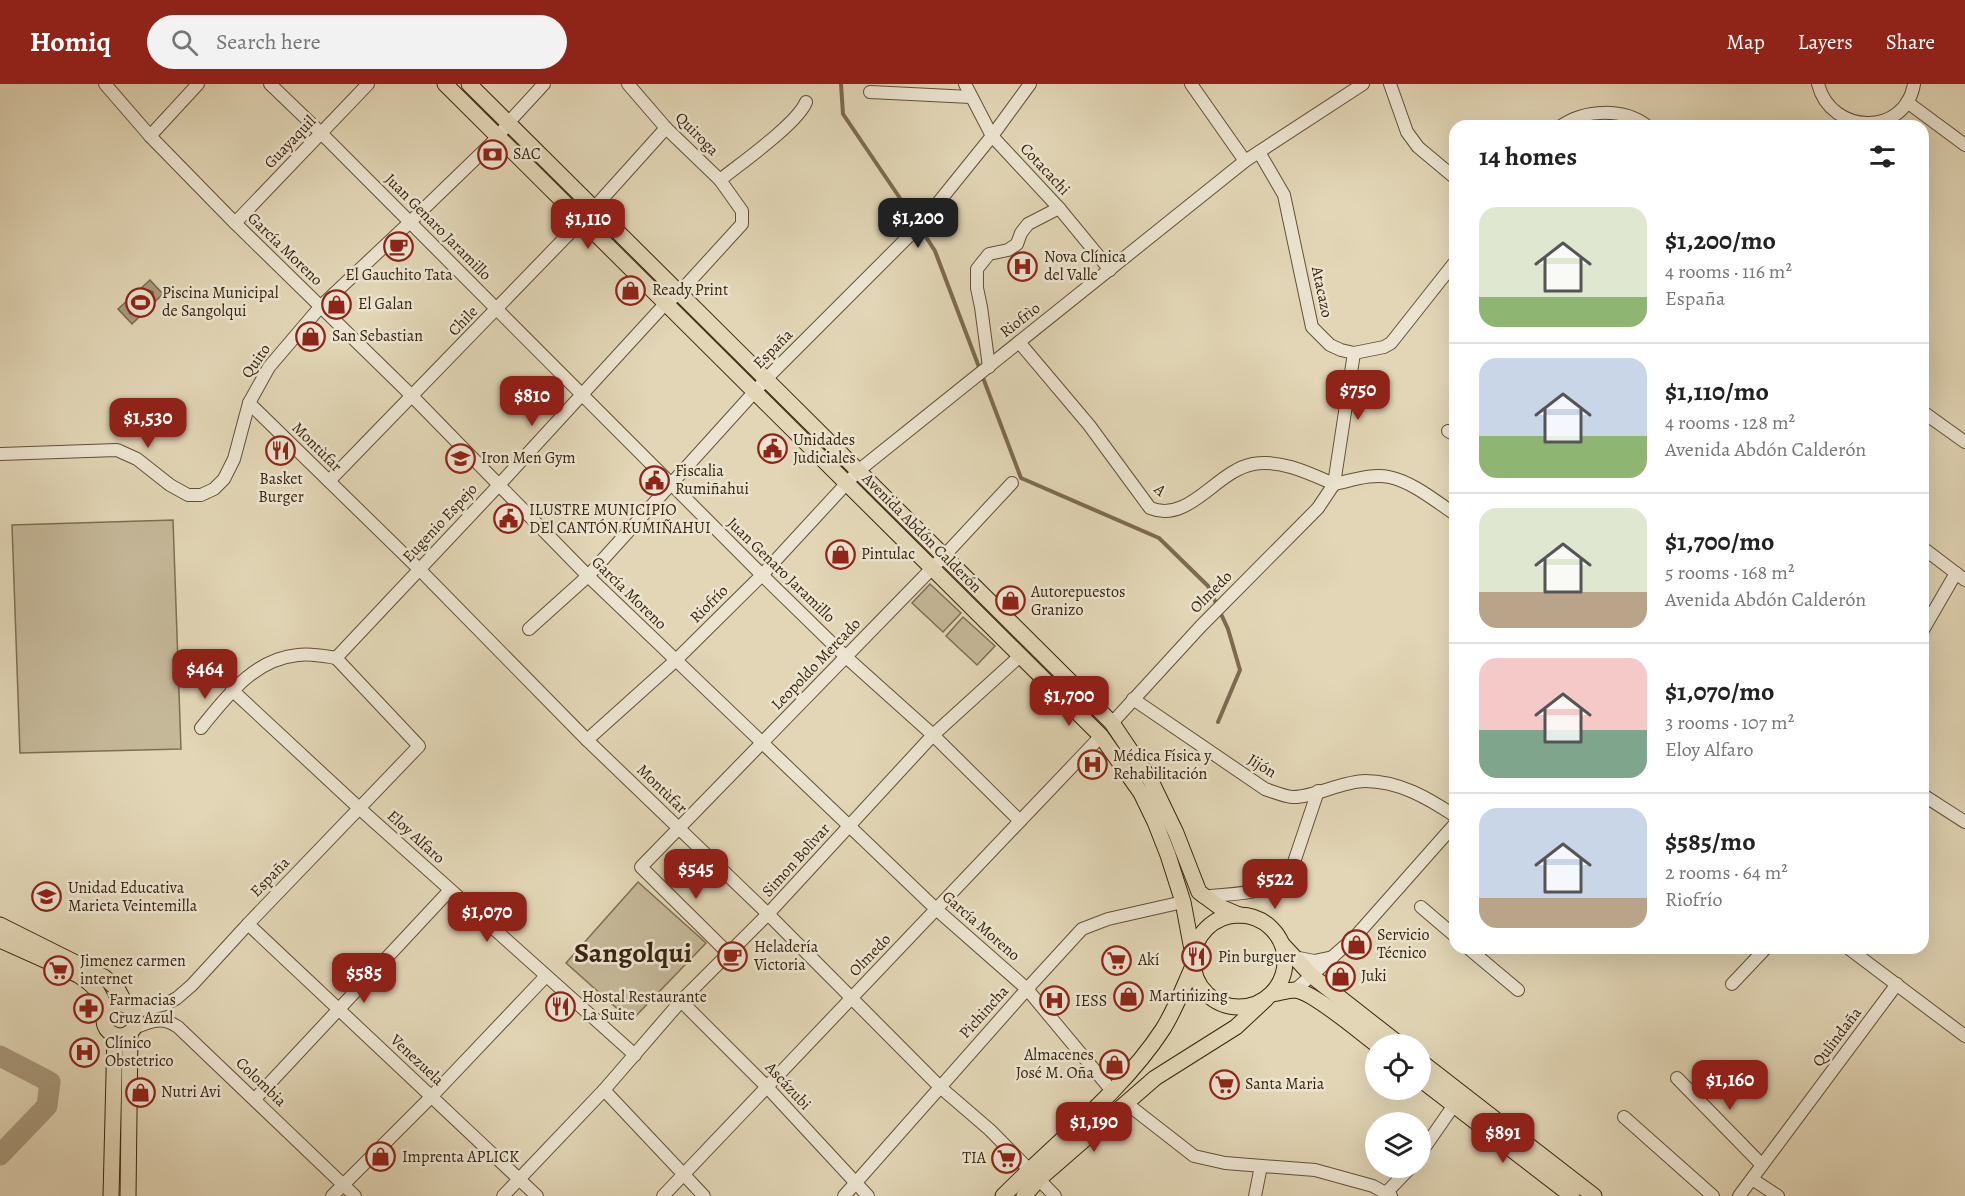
<!DOCTYPE html>
<meta charset="utf-8">
<style>
:root{--surface:#fff;--page:#f2f2f2;--text:#222;--muted:#767676;--line:#e0e0e0;--accent:#8f2418}
body{margin:0;font-family:Alegreya,serif;background:var(--page);color:var(--text);height:100vh;display:flex;flex-direction:column;font-size:22px;white-space:nowrap}
*{box-sizing:border-box;margin:0}
p{font-size:20px;color:var(--muted)}
.icon{flex:none;width:33px;height:33px;fill:none;stroke:currentColor;stroke-width:2;stroke-linecap:round;stroke-linejoin:round}
.map{position:relative;flex:1;overflow:hidden}
.sheet{position:absolute;left:1449px;top:36px;width:480px;height:834px;display:flex;flex-direction:column;background:var(--surface);border-radius:18px;box-shadow:0 6px 24px #0002}
.sheet>*{flex:none}
.buttons{position:absolute;left:1365px;top:950px;display:grid;gap:12px}
.buttons a{display:grid;place-items:center;width:66px;height:66px;border-radius:50%;background:var(--surface);box-shadow:0 6px 24px #0002;font-size:30px}
.price{position:absolute;translate:-50% -51px;padding:0 14px;border-radius:12px;background:var(--accent);color:#fff;font-size:20px;line-height:39px;filter:drop-shadow(0 2px 3px #0008)}
.price::after{content:'';position:absolute;left:50%;top:36px;width:18px;height:14px;margin-left:-9px;background:inherit;clip-path:polygon(0 0,100% 0,50% 100%)}
.price.selected{background:#222;color:#fff}
ul{padding:0;list-style:none}
li{display:flex;align-items:center;gap:18px;height:150px;padding:0 30px}
li+li{border-top:2px solid var(--line)}
li span{display:grid;place-items:center;flex:none;width:168px;height:120px;border-radius:18px;color:#555}
li>.icon{margin-inline-start:auto}
span .icon{width:72px;height:72px;fill:#fffc;stroke-width:1}
li b{font-size:26px}
h2{display:flex;justify-content:space-between;align-items:center;height:72px;padding:0 30px;font-size:26px}
header{display:flex;align-items:center;gap:36px;box-sizing:border-box;height:84px;padding:0 30px;background:var(--accent);color:#fff}
header strong{font-size:28px}
nav{display:flex;gap:33px;margin-inline-start:auto;font-size:21px}
.search{width:420px;height:54px;background:var(--page);display:flex;align-items:center;gap:15px;box-sizing:border-box;padding:0 21px;border-radius:33px;color:var(--muted);font-size:22px}
.map>svg:first-child{display:block}
.green{fill:#c5b899;stroke:#7f6e53;stroke-width:1.5}
.water{fill:#a9997d;stroke:#7c6a50;stroke-width:1.5}
.lines{fill:none;stroke-linecap:round;stroke-linejoin:round}
.shore{stroke:#715e45;stroke-width:1.5}
.stream{stroke:#7c6a50;stroke-width:4}
.river{stroke:#a9997d;stroke-width:21}
.minor-casing{stroke:#635037;stroke-width:14}
.major-casing{stroke:#39240d;stroke-width:17}
.minor{stroke:#ece4d0;stroke-width:12}
.major{stroke:#e2d6b6;stroke-width:15}
.labels{text-anchor:middle;dominant-baseline:central;stroke-width:5;stroke-linejoin:round;paint-order:stroke}
.street-label{font-size:16px;fill:#39240d;stroke:#ece4d0}
.poi-label{font-size:16px;fill:#39240d;stroke:#ece4d0;text-anchor:start}
.town-label{font-size:28px;font-weight:bold;fill:#39240d;stroke:#ece4d0}
</style>
<header>
<strong>Homiq</strong>
<div class="search"><svg class="icon" aria-label="search" viewBox="0 0 24 24"><circle cx="10" cy="10" r="6"/><path d="M15 15l6 6"/></svg>Search here</div>
<nav><a>Map</a><a>Layers</a><a>Share</a></nav>
</header>
<div class="map">
<svg width="1965" height="1112" viewBox="0 0 1965 1112">
<rect width="100%" height="100%" fill="#e2d6b6"/>
<filter id="stains"><feTurbulence type="fractalNoise" baseFrequency=".00333" numOctaves="4"/><feColorMatrix values="0 0 0 0 .2 0 0 0 0 .09 0 0 0 0 .02 0 0 0 .5 -.17"/></filter>
<radialGradient id="worn" r=".72"><stop offset=".6" stop-color="#630" stop-opacity="0"/><stop offset="1" stop-color="#630" stop-opacity=".3"/></radialGradient>
<!-- green -->
<g class="green">
<polygon points="173,436 181,665 20,669 12,441"/>
<polygon points="930,500 961,529 943,548 912,519"/>
<polygon points="963,533 995,562 977,581 946,552"/>
<polygon points="638,798 706,859 631,937 566,879"/>
</g>
<!-- water -->
<polygon class="water" points="150,196 163,210 132,240 118,225"/>
<g class="lines">
<!-- shore -->
<polygon class="shore" points="148,206 153,208 153,212 134,230 130,230 128,224"/>
<!-- stream -->
<g class="stream">
<polyline points="841,0 843,30 910,129"/>
<polyline points="926,153 935,167 1021,394 1159,454 1208,502 1228,545 1240,586 1218,638"/>
</g>
<!-- river -->
<polyline class="river" points="0,972 50,998 47,1022 0,1071"/>
<defs>
<g id="minor">
<polyline points="105,0 150,52 235,139 412,312 588,492 936,825 1027,905 1112,1007"/>
<polyline points="270,0 321,49 762,491 846,573 933,651 1020,737"/>
<polyline points="965,0 992,52 1059,124 1110,186"/>
<polyline points="1191,0 1245,77"/>
<polyline points="1390,0 1407,48 1418,63 1455,94"/>
<path d="M1818 0C1831 51 1905 53 1914 0"/>
<polyline points="870,8 971,13"/>
<polyline points="1907,18 1965,61"/>
<path d="M1561 42C1585 25 1624 24 1647 42"/>
<polyline points="150,52 198,0"/>
<polyline points="1259,68 1284,111 1312,243 1330,261 1341,266 1354,269 1384,263 1391,259 1455,178"/>
<path d="M720 96C741 79 797 40 806 18"/>
<polyline points="235,139 368,0"/>
<path d="M1019 258 1089 341 1150 424C1189 440 1216 387 1253 380 1280 375 1309 389 1334 400"/>
<polyline points="989,283 981,223 977,204 977,185 989,170 1008,166 1017,160 1021,149 1028,140 1059,124"/>
<polyline points="249,319 419,485 587,656 768,830 940,1003 990,1046 1055,1112"/>
<polyline points="1923,328 1965,358"/>
<polyline points="1448,347 1455,351"/>
<polyline points="0,370 117,366 137,375 170,401 188,411 201,411 214,405 224,395 234,375 249,319 269,283 321,222 409,139 498,53 508,39 544,0"/>
<polyline points="329,397 594,124 666,44"/>
<path d="M1334 400C1350 397 1372 389 1389 393 1413 398 1435 417 1455 430"/>
<polyline points="1923,464 1965,496"/>
<polyline points="529,545 588,492 766,295 921,140 992,52 1030,0"/>
<polyline points="1923,546 1956,489"/>
<polyline points="336,574 498,402 665,220 679,209 742,140 742,127 720,96 666,44 628,0"/>
<polyline points="232,606 359,724 635,971"/>
<path d="M1133 615 1265 705C1274 708 1283 712 1292 713 1312 714 1343 697 1365 697 1399 697 1428 714 1455 732"/>
<polyline points="1112,639 1201,542 1318,424 1334,400 1354,269"/>
<path d="M201 644C227 612 254 575 298 571 310 569 324 572 336 574"/>
<polyline points="587,656 675,577 762,491 858,387 1245,77 1363,0"/>
<polyline points="1923,711 1965,738"/>
<path d="M1203 813C1230 809 1274 812 1291 787L1318 707"/>
<polyline points="1421,823 1455,852"/>
<polyline points="248,840 537,1112"/>
<polyline points="1468,864 1518,906"/>
<polyline points="1848,864 1965,952"/>
<polyline points="729,870 641,783 944,472 1012,399"/>
<polyline points="1294,873 1314,877 1333,873"/>
<polyline points="1732,900 1766,864"/>
<polyline points="1295,906 1355,853 1455,740"/>
<polyline points="681,917 767,1003 868,1112"/>
<polyline points="134,928 166,920 177,914 192,901 248,840 419,662 336,574"/>
<path d="M134 944C151 937 162 932 178 943L355 1112"/>
<polyline points="1677,994 1762,1081"/>
<polyline points="604,1006 704,1112"/>
<polyline points="255,1015 450,806"/>
<polyline points="1126,1019 1194,1072 1225,1079 1315,1086 1373,1102 1391,1112"/>
<polyline points="1624,1033 1713,1112"/>
<polyline points="1420,1070 1454,1021"/>
<polyline points="1752,1095 1778,1112"/>
<polyline points="1386,1109 1411,1083"/>
<polyline points="332,1112 431,1013 546,892"/>
<polyline points="503,1112 604,1006 681,917 768,830 933,651 1020,572"/>
<polyline points="663,1112 1101,652"/>
<polyline points="844,1112 1027,905 1082,845 1108,835 1183,818"/>
<polyline points="1255,1112 1261,1082"/>
<polyline points="1739,1112 1897,900"/>
</g>
<g id="major">
<polyline points="445,0 1101,652 1141,709 1155,738 1168,771 1183,818 1193,871"/>
<polyline points="469,0 1112,639 1151,697 1176,749 1199,808 1218,822 1239,831"/>
<circle cx="1239" cy="877" r="46"/>
<polyline points="0,841 104,893 118,906 126,921"/>
<path d="M0 856 78 891C96 902 98 907 106 927"/>
<polyline points="1283,861 1312,892 1399,960"/>
<path d="M1272 910C1279 909 1288 906 1295 906 1312 907 1361 949 1376 960"/>
<circle cx="120" cy="936" r="16"/>
<polyline points="1420,977 1594,1112"/>
<polyline points="1420,995 1572,1112"/>
<polyline points="111,1112 115,951"/>
<polyline points="128,1112 130,949"/>
<path d="M1003 1112C1056 1058 1122 1008 1163 945 1175 926 1184 902 1193 882"/>
<polyline points="1024,1112 1039,1095 1155,994 1236,943 1266,915"/>
</g>
</defs>
<!-- minor casing -->
<use href="#minor" class="minor-casing"/>
<!-- major casing -->
<use href="#major" class="major-casing"/>
<!-- minor -->
<use href="#minor" class="minor"/>
<!-- major -->
<use href="#major" class="major"/>
</g>
<!-- icons -->
<defs>
<symbol id="bank-ring" viewBox="-11 -11 22 22"><circle r="9.5" fill="#ece4d0" stroke="#8f2418" stroke-width="1.5"/><path d="M-6-4H6V4H-6ZM0-2.3a2.3 2.3 0 1 0 0 4.6a2.3 2.3 0 1 0 0-4.6Z" fill="#8f2418"/></symbol>
<symbol id="cafe-ring" viewBox="-11 -11 22 22"><circle r="9.5" fill="#ece4d0" stroke="#8f2418" stroke-width="1.5"/><path d="M-5.5-4.5H6V0H3Q3 3.5 0 3.5H-2.5Q-5.5 3.5-5.5 0ZM3-3.2v2h1.7v-2ZM-6 4.5H4V6H-6Z" fill="#8f2418"/></symbol>
<symbol id="hospital-ring" viewBox="-11 -11 22 22"><circle r="9.5" fill="#ece4d0" stroke="#8f2418" stroke-width="1.5"/><path d="M-5-5h3v3.5h4V-5h3V5h-3V1.5h-4V5h-3Z" fill="#8f2418"/></symbol>
<symbol id="shop-ring" viewBox="-11 -11 22 22"><circle r="9.5" fill="#ece4d0" stroke="#8f2418" stroke-width="1.5"/><path d="M-5-2.5h2.3a2.7 3.5 0 0 1 5.4 0H5L5.5 6h-11ZM-1.5-2.5h3a1.5 2.3 0 0 0-3 0Z" fill="#8f2418"/></symbol>
<symbol id="stadium-ring" viewBox="-11 -11 22 22"><circle r="9.5" fill="#ece4d0" stroke="#8f2418" stroke-width="1.5"/><path d="M0-5a6.5 5 0 1 0 0 10a6.5 5 0 1 0 0-10ZM-3.5-1.8h7v3.6h-7Z" fill="#8f2418"/></symbol>
<symbol id="civic-ring" viewBox="-11 -11 22 22"><circle r="9.5" fill="#ece4d0" stroke="#8f2418" stroke-width="1.5"/><path d="M-.6-6.5H3V-4.5H.6V-3L4-1V1h2V6H-6V1h2V-1L-.6-3ZM-1.2 2.5V6h2.4V2.5Z" fill="#8f2418"/></symbol>
<symbol id="restaurant-ring" viewBox="-11 -11 22 22"><circle r="9.5" fill="#ece4d0" stroke="#8f2418" stroke-width="1.5"/><path d="M-5-6h1v4h1v-4h1v4h1v-4h1v5L-1.5 .5V6h-2V.5L-5-1ZM5-6V6H3V1.5H1.5Q1.5-4 5-6Z" fill="#8f2418"/></symbol>
<symbol id="school-ring" viewBox="-11 -11 22 22"><circle r="9.5" fill="#ece4d0" stroke="#8f2418" stroke-width="1.5"/><path d="M0-5L7-2L0 1L-7-2ZM-4 1L0 2.5L4 1V4Q0 6-4 4Z" fill="#8f2418"/></symbol>
<symbol id="supermarket-ring" viewBox="-11 -11 22 22"><circle r="9.5" fill="#ece4d0" stroke="#8f2418" stroke-width="1.5"/><path d="M-6-5.5h2.5l.6 2H6L4.5 2H-2.5L-4.4-4H-6ZM-1.5 3.2a1.3 1.3 0 1 0 .1 0ZM3 3.2a1.3 1.3 0 1 0 .1 0Z" fill="#8f2418"/></symbol>
<symbol id="pharmacy-ring" viewBox="-11 -11 22 22"><circle r="9.5" fill="#ece4d0" stroke="#8f2418" stroke-width="1.5"/><path d="M-2-6h4v4h4v4h-4v4h-4v-4h-4v-4h4Z" fill="#8f2418"/></symbol>
</defs>
<g fill-rule="evenodd">
<use href="#bank-ring" x="476" y="54" width="33" height="33"/>
<use href="#cafe-ring" x="382" y="146" width="33" height="33"/>
<use href="#hospital-ring" x="1006" y="166" width="33" height="33"/>
<use href="#shop-ring" x="614" y="190" width="33" height="33"/>
<use href="#stadium-ring" x="124" y="202" width="33" height="33"/>
<use href="#shop-ring" x="320" y="204" width="33" height="33"/>
<use href="#shop-ring" x="294" y="236" width="33" height="33"/>
<use href="#civic-ring" x="756" y="348" width="33" height="33"/>
<use href="#restaurant-ring" x="264" y="350" width="33" height="33"/>
<use href="#school-ring" x="444" y="358" width="33" height="33"/>
<use href="#civic-ring" x="638" y="380" width="33" height="33"/>
<use href="#civic-ring" x="492" y="418" width="33" height="33"/>
<use href="#shop-ring" x="824" y="454" width="33" height="33"/>
<use href="#shop-ring" x="994" y="500" width="33" height="33"/>
<use href="#hospital-ring" x="1076" y="664" width="33" height="33"/>
<use href="#school-ring" x="30" y="796" width="33" height="33"/>
<use href="#shop-ring" x="1340" y="844" width="33" height="33"/>
<use href="#cafe-ring" x="716" y="856" width="33" height="33"/>
<use href="#restaurant-ring" x="1180" y="856" width="33" height="33"/>
<use href="#supermarket-ring" x="1100" y="860" width="33" height="33"/>
<use href="#supermarket-ring" x="42" y="870" width="33" height="33"/>
<use href="#shop-ring" x="1324" y="876" width="33" height="33"/>
<use href="#shop-ring" x="1112" y="896" width="33" height="33"/>
<use href="#hospital-ring" x="1038" y="900" width="33" height="33"/>
<use href="#restaurant-ring" x="544" y="906" width="33" height="33"/>
<use href="#pharmacy-ring" x="72" y="908" width="33" height="33"/>
<use href="#hospital-ring" x="68" y="952" width="33" height="33"/>
<use href="#shop-ring" x="1098" y="964" width="33" height="33"/>
<use href="#supermarket-ring" x="1208" y="984" width="33" height="33"/>
<use href="#shop-ring" x="124" y="992" width="33" height="33"/>
<use href="#shop-ring" x="364" y="1056" width="33" height="33"/>
<use href="#supermarket-ring" x="990" y="1058" width="33" height="33"/>
</g>
<g class="labels">
<!-- street labels -->
<g class="street-label">
<text transform="translate(697 50) rotate(45)">Quiroga</text>
<text transform="translate(290 58) rotate(-46)">Guayaquil</text>
<text transform="translate(1045 85) rotate(47)">Cotacachi</text>
<text transform="translate(438 143) rotate(45)">Juan Genaro Jaramillo</text>
<text transform="translate(285 165) rotate(44)">García Moreno</text>
<text transform="translate(1322 208) rotate(78)">Atacazo</text>
<text transform="translate(1020 236) rotate(-38)">Riofrìo</text>
<text transform="translate(463 237) rotate(-46)">Chile</text>
<text transform="translate(773 265) rotate(-45)">España</text>
<text transform="translate(256 277) rotate(-55)">Quito</text>
<text transform="translate(317 363) rotate(45)">Montùfar</text>
<text transform="translate(1160 406) rotate(43)">A</text>
<text transform="translate(440 439) rotate(-47)">Eugenio Espejo</text>
<text transform="translate(922 449) rotate(45)">Avenida Abdón Calderón</text>
<text transform="translate(781 486) rotate(44)">Juan Genaro Jaramillo</text>
<text transform="translate(1211 508) rotate(-45)">Olmedo</text>
<text transform="translate(629 509) rotate(44)">García Moreno</text>
<text transform="translate(709 520) rotate(-45)">Riofrío</text>
<text transform="translate(816 580) rotate(-46)">Leopoldo Mercado</text>
<text transform="translate(1262 682) rotate(32)">Jijón</text>
<text transform="translate(662 705) rotate(44)">Montùfar</text>
<text transform="translate(416 753) rotate(42)">Eloy Alfaro</text>
<text transform="translate(796 776) rotate(-48)">Simon Bolìvar</text>
<text transform="translate(270 793) rotate(-46)">España</text>
<text transform="translate(981 842) rotate(41)">García Moreno</text>
<text transform="translate(870 871) rotate(-46)">Olmedo</text>
<text transform="translate(984 928) rotate(-48)">Pichincha</text>
<text transform="translate(1837 953) rotate(-53)">Qulindaña</text>
<text transform="translate(417 976) rotate(43)">Venezuela</text>
<text transform="translate(261 998) rotate(44)">Colombia</text>
<text transform="translate(788 1002) rotate(47)">Ascázubi</text>
</g>
<!-- poi labels -->
<g class="poi-label">
<text x="513" y="70">SAC</text>
<text x="1044" y="173">Nova Clínica<tspan x="1044" dy="18">del Valle</tspan></text>
<text x="399" y="191" text-anchor="middle">El Gauchito Tata</text>
<text x="652" y="206">Ready Print</text>
<text x="162" y="209">Piscina Municipal<tspan x="162" dy="18">de Sangolqui</tspan></text>
<text x="358" y="220">El Galan</text>
<text x="332" y="252">San Sebastian</text>
<text x="793" y="356">Unidades<tspan x="793" dy="18">Judiciales</tspan></text>
<text x="481" y="374">Iron Men Gym</text>
<text x="675" y="387">Fiscalia<tspan x="675" dy="18">Rumiñahui</tspan></text>
<text x="281" y="395" text-anchor="middle">Basket<tspan x="281" dy="18">Burger</tspan></text>
<text x="529" y="426">ILUSTRE MUNICIPIO<tspan x="529" dy="18">DEl CANTÓN RUMIÑAHUI</tspan></text>
<text x="861" y="470">Pintulac</text>
<text x="1031" y="508">Autorepuestos<tspan x="1031" dy="18">Granizo</tspan></text>
<text x="1113" y="672">Médica Física y<tspan x="1113" dy="18">Rehabilitación</tspan></text>
<text x="68" y="804">Unidad Educativa<tspan x="68" dy="18">Marieta Veintemilla</tspan></text>
<text x="1377" y="851">Servicio<tspan x="1377" dy="18">Técnico</tspan></text>
<text x="754" y="863">Heladería<tspan x="754" dy="18">Victoria</tspan></text>
<text x="1218" y="873">Pin burguer</text>
<text x="1138" y="876">Akí</text>
<text x="80" y="877">Jimenez carmen<tspan x="80" dy="18">internet</tspan></text>
<text x="1361" y="892">Juki</text>
<text x="1149" y="912">Martinizing</text>
<text x="582" y="913">Hostal Restaurante<tspan x="582" dy="18">La Suite</tspan></text>
<text x="109" y="916">Farmacias<tspan x="109" dy="18">Cruz Azul</tspan></text>
<text x="1075" y="917">IESS</text>
<text x="105" y="959">Clínico<tspan x="105" dy="18">Obstetrico</tspan></text>
<text x="1094" y="971" text-anchor="end">Almacenes<tspan x="1094" dy="18">José M. Oña</tspan></text>
<text x="1245" y="1000">Santa Maria</text>
<text x="161" y="1008">Nutri Avi</text>
<text x="402" y="1073">Imprenta APLICK</text>
<text x="986" y="1074" text-anchor="end">TIA</text>
</g>
<!-- town labels -->
<g class="town-label">
<text x="633" y="869">Sangolqui</text>
</g>
</g>
<rect width="100%" height="100%" filter="url(#stains)"/>
<rect width="100%" height="100%" fill="url(#worn)"/>
</svg>
<div class="buttons">
<a><svg class="icon" aria-label="locate" viewBox="0 0 24 24"><circle cx="12" cy="12" r="6"/><path d="M12 2v4M12 18v4M2 12h4M18 12h4"/></svg></a>
<a><svg class="icon" aria-label="layers" viewBox="0 0 24 24"><path d="M12 4l9 5-9 5-9-5zM3 14l9 5 9-5"/></svg></a>
</div>
<b class="price selected" style="left:918px;top:165px">$1,200</b>
<b class="price" style="left:588px;top:166px">$1,110</b>
<b class="price" style="left:1358px;top:337px">$750</b>
<b class="price" style="left:532px;top:343px">$810</b>
<b class="price" style="left:148px;top:365px">$1,530</b>
<b class="price" style="left:205px;top:616px">$464</b>
<b class="price" style="left:1069px;top:643px">$1,700</b>
<b class="price" style="left:696px;top:816px">$545</b>
<b class="price" style="left:1275px;top:826px">$522</b>
<b class="price" style="left:487px;top:859px">$1,070</b>
<b class="price" style="left:364px;top:920px">$585</b>
<b class="price" style="left:1730px;top:1027px">$1,160</b>
<b class="price" style="left:1094px;top:1069px">$1,190</b>
<b class="price" style="left:1503px;top:1080px">$891</b>
<section class="sheet">
<h2>14 homes<svg class="icon" aria-label="filters" viewBox="0 0 24 24"><path d="M4 7h16M4 17h16"/><circle cx="9" cy="7" r="2"/><circle cx="15" cy="17" r="2"/></svg></h2>
<ul>
<li><span style="background:linear-gradient(#dfe7d0 75%,#8fb573 0)"><svg class="icon" aria-label="home" viewBox="0 0 24 24"><path d="M3 11l9-7 9 7M6 9v11h12V9"/></svg></span><div><b>$1,200/mo</b><p>4 rooms · 116 m²</p><p>España</p></div></li>
<li><span style="background:linear-gradient(#c9d6e8 65%,#8fb573 0)"><svg class="icon" aria-label="home" viewBox="0 0 24 24"><path d="M3 11l9-7 9 7M6 9v11h12V9"/></svg></span><div><b>$1,110/mo</b><p>4 rooms · 128 m²</p><p>Avenida Abdón Calderón</p></div></li>
<li><span style="background:linear-gradient(#dfe7d0 70%,#b9a48a 0)"><svg class="icon" aria-label="home" viewBox="0 0 24 24"><path d="M3 11l9-7 9 7M6 9v11h12V9"/></svg></span><div><b>$1,700/mo</b><p>5 rooms · 168 m²</p><p>Avenida Abdón Calderón</p></div></li>
<li><span style="background:linear-gradient(#f6c9c9 60%,#7fa58c 0)"><svg class="icon" aria-label="home" viewBox="0 0 24 24"><path d="M3 11l9-7 9 7M6 9v11h12V9"/></svg></span><div><b>$1,070/mo</b><p>3 rooms · 107 m²</p><p>Eloy Alfaro</p></div></li>
<li><span style="background:linear-gradient(#c9d6e8 75%,#b9a48a 0)"><svg class="icon" aria-label="home" viewBox="0 0 24 24"><path d="M3 11l9-7 9 7M6 9v11h12V9"/></svg></span><div><b>$585/mo</b><p>2 rooms · 64 m²</p><p>Riofrío</p></div></li>
</ul>
</section>
</div>
